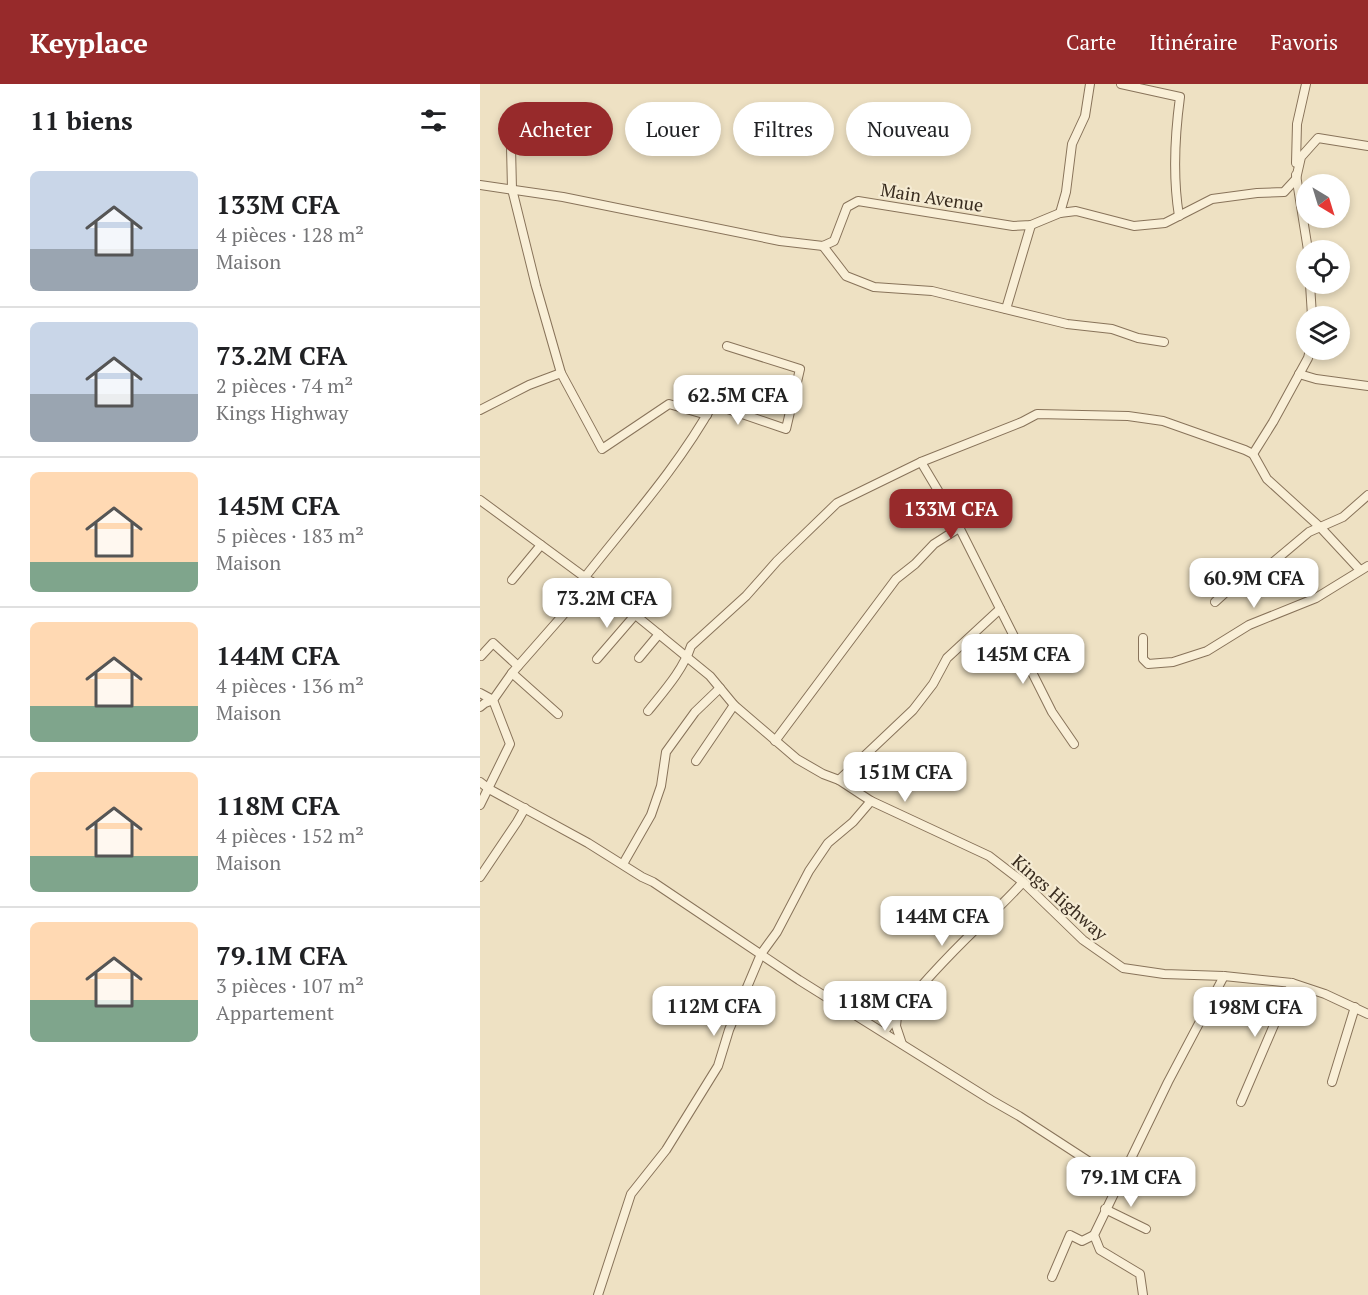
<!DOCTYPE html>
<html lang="fr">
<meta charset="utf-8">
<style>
:root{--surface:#fff;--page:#f6f6f6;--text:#202124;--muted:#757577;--line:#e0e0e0;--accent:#972a2b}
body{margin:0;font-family:"PT Serif",serif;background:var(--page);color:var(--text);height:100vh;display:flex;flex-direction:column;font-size:22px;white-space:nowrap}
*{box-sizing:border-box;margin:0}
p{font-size:20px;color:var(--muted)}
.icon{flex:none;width:33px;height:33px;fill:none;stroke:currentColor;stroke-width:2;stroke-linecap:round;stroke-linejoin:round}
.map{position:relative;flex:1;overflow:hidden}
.panel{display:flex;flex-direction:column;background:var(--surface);width:480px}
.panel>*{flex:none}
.banner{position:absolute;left:18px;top:18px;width:570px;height:54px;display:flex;gap:12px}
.needle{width:39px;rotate:142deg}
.tools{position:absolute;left:816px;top:90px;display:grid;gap:12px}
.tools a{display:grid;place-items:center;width:54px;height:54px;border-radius:50%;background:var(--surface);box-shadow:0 3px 9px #0003;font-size:30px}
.price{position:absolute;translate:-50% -51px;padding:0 14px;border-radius:12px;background:#fff;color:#222;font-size:20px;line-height:39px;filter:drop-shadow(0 2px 3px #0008)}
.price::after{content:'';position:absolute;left:50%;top:36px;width:18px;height:14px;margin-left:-9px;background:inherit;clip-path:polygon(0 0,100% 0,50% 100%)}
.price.on{background:var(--accent);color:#fff}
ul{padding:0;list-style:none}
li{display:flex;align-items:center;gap:18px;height:150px;padding:0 30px}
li+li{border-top:2px solid var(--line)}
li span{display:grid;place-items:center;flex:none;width:168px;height:120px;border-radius:9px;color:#555}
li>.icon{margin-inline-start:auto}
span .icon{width:72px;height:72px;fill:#fffc;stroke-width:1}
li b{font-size:26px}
h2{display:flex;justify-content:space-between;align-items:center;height:72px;padding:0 30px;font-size:26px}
.tag{padding:0 21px;border-radius:27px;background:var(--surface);box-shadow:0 3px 9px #0003;font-size:21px;line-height:54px}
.tag.on{background:var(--accent);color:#fff}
header{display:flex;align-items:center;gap:36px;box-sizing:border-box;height:84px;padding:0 30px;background:var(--accent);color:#fff}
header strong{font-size:28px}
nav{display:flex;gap:33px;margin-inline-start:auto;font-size:21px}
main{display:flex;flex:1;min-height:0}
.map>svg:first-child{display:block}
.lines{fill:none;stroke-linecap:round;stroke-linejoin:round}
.minor-casing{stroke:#88735a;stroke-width:10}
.minor{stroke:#f9efd7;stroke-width:8}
.labels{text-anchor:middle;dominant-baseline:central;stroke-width:4.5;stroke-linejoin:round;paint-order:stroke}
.street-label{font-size:18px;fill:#382b1e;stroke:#f5ebd3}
</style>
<header>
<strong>Keyplace</strong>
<nav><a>Carte</a><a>Itinéraire</a><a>Favoris</a></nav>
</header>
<main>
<section class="panel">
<h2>11 biens<svg class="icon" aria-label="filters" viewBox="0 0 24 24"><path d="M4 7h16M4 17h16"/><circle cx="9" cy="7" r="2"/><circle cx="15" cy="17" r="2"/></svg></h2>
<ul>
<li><span style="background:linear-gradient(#c9d6e8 65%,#9aa5b1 0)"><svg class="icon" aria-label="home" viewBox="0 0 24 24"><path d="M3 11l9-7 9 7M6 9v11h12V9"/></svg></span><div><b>133M CFA</b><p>4 pièces · 128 m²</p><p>Maison</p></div></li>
<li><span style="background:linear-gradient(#c9d6e8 60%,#9aa5b1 0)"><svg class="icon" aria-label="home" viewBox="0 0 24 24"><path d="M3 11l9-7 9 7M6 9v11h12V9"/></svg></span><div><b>73.2M CFA</b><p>2 pièces · 74 m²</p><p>Kings Highway</p></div></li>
<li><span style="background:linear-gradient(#ffd9b3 75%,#7fa58c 0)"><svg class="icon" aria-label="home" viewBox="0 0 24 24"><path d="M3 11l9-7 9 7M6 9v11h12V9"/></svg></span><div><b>145M CFA</b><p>5 pièces · 183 m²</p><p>Maison</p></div></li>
<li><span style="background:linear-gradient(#ffd9b3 70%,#7fa58c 0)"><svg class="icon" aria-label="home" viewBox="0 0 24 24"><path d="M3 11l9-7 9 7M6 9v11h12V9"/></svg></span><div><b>144M CFA</b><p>4 pièces · 136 m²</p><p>Maison</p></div></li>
<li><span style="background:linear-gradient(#ffd9b3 70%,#7fa58c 0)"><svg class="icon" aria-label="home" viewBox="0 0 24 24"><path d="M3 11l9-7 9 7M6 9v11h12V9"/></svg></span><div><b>118M CFA</b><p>4 pièces · 152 m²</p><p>Maison</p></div></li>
<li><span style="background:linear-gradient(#ffd9b3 65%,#7fa58c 0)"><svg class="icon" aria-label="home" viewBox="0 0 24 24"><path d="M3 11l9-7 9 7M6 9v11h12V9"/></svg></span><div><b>79.1M CFA</b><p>3 pièces · 107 m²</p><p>Appartement</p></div></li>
</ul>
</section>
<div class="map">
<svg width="888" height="1211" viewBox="0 0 888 1211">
<rect width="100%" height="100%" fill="#eee1c3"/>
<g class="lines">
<defs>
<g id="minor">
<path d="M641 0 700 13C695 50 693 95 699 132"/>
<polyline points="31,63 32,105 56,202 81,289 122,365 189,320 227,331"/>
<polyline points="816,79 817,40 826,0"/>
<polyline points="816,91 828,166"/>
<polyline points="0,101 83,113 300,157 343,162 354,157 367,123 378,117 533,142 551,141 580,129 596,127 654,142 685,139 732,115 777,109 804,108 816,95 821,73 838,54 888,62"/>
<polyline points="580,129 586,108 592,60 605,32 610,0"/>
<polyline points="343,162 366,192 394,203 452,207 587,240 632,245 658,254 684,258"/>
<polyline points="830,200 832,232"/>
<polyline points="526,225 551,141"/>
<polyline points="819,290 836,295 888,302"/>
<polyline points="0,326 49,301 81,289"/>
<polyline points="773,370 787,395 841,444 880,486"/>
<polyline points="441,378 475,435 572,628 594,660"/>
<polyline points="0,416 148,525 230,592 254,621 317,675 343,690 359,696 391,717 509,772 543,798 603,856 643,884 684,890 744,892 812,899 845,910 888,930"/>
<path d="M105 493C149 437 198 383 233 320L306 345 320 285 247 262"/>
<polyline points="32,496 61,461"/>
<polyline points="735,518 758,497 772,496 829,448 863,433 888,411"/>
<polyline points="663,554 663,575 668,580 693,578 727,567 769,541 836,514 888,482"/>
<polyline points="1,572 13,559 38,582"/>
<polyline points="159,574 179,550"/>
<polyline points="117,575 155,531"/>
<polyline points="32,589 78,630"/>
<polyline points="0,609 13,616"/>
<polyline points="0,623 5,619 13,616"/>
<path d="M168 627C184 607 203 586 211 562L266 512 297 477 357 419 441 378 542 338 557 330 648 332 683 337 765 366 773 370 793 338 828 274 830 266"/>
<polyline points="295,657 416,495 435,480 454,460 479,444"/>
<polyline points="216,677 254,621"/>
<polyline points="359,696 433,626 453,600 467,574 520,525"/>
<polyline points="0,698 9,705 108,759 162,793 173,798 319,896 511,1016 539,1032 639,1097"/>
<polyline points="0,721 30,660 13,616 32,589 112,498"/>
<polyline points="143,780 171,731 181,702 186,668 215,628 240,604"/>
<polyline points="0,793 37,738 45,724"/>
<polyline points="417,932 416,942 422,960"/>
<path d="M404 948C431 911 464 876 497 844 513 829 529 814 543 798"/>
<polyline points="852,998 875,923"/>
<polyline points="761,1018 812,899"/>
<polyline points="625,1125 666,1145"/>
<polyline points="572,1193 590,1151 602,1157 614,1151"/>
<polyline points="118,1211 151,1110 186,1066 238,982 249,946 281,870 297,848 329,787 348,759 373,738 391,717"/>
<polyline points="663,1211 660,1190 620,1166 614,1151 688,998 744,892"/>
</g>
</defs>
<!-- minor casing -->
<use href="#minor" class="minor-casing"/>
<!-- minor -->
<use href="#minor" class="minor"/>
</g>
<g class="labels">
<!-- street labels -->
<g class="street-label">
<text transform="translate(452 113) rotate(9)">Main Avenue</text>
<text transform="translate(580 813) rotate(41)">Kings Highway</text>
</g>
</g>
</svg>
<div class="tools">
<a><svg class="needle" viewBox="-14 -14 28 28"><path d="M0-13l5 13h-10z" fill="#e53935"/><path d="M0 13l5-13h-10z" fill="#757577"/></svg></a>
<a><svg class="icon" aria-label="locate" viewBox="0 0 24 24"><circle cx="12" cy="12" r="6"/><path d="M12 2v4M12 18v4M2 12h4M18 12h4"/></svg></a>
<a><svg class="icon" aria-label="layers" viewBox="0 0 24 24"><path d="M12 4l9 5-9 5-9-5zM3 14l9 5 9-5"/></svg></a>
</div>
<b class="price" style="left:258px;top:342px">62.5M CFA</b>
<b class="price on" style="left:471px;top:456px">133M CFA</b>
<b class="price" style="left:774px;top:525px">60.9M CFA</b>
<b class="price" style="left:127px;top:545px">73.2M CFA</b>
<b class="price" style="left:543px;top:601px">145M CFA</b>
<b class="price" style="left:425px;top:719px">151M CFA</b>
<b class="price" style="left:462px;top:863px">144M CFA</b>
<b class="price" style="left:405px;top:948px">118M CFA</b>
<b class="price" style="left:234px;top:953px">112M CFA</b>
<b class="price" style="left:775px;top:954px">198M CFA</b>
<b class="price" style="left:651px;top:1124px">79.1M CFA</b>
<div class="banner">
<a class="tag on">Acheter</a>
<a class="tag">Louer</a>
<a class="tag">Filtres</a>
<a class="tag">Nouveau</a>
</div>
</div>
</main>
